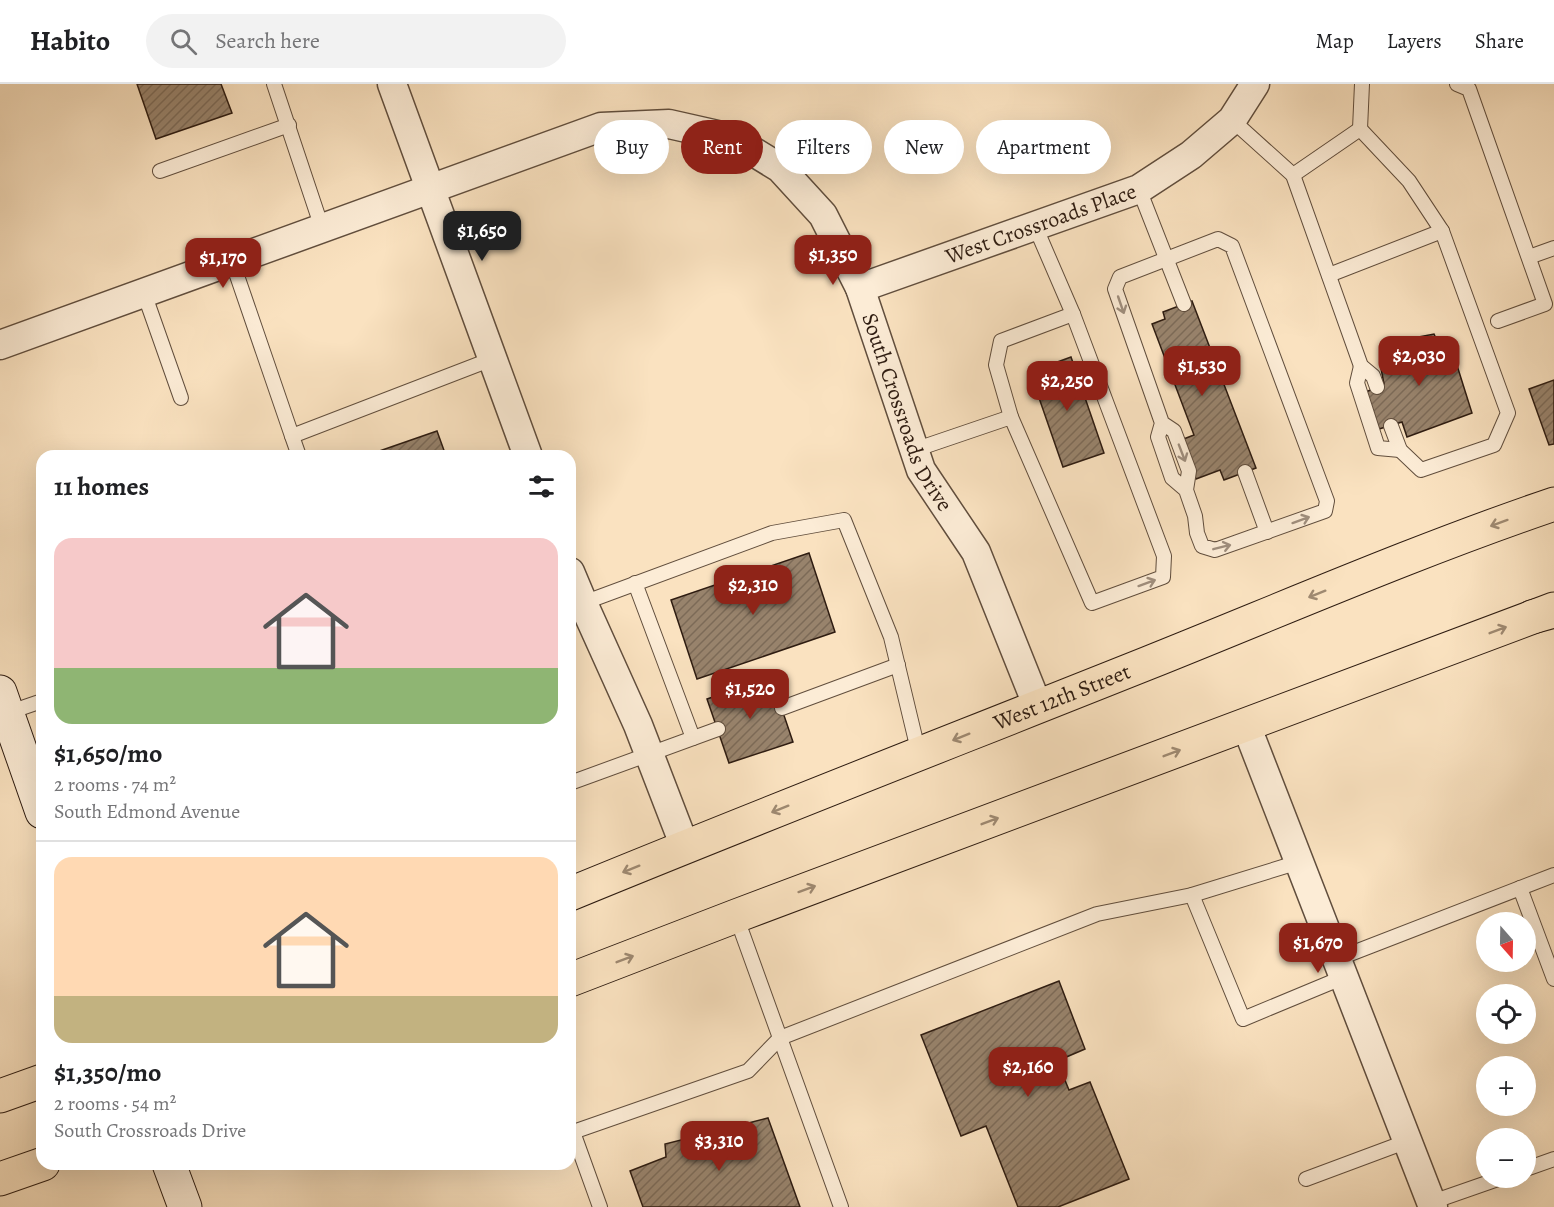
<!DOCTYPE html>
<meta charset="utf-8">
<style>
:root{--surface:#fff;--page:#f2f2f2;--text:#202124;--muted:#757577;--line:#e0e0e0;--accent:#8f2418}
body{margin:0;font-family:Alegreya,serif;background:var(--page);color:var(--text);height:100vh;display:flex;flex-direction:column;font-size:22px;white-space:nowrap}
*{box-sizing:border-box;margin:0}
p{font-size:20px;color:var(--muted)}
.icon{flex:none;width:33px;height:33px;fill:none;stroke:currentColor;stroke-width:2;stroke-linecap:round;stroke-linejoin:round}
.map{position:relative;flex:1;overflow:hidden}
.drawer{position:absolute;left:36px;top:366px;width:540px;height:720px;display:flex;flex-direction:column;background:var(--surface);border-radius:18px;box-shadow:0 6px 24px #0002}
.drawer>*{flex:none}
.top-card{position:absolute;left:594px;top:36px;width:570px;height:54px;display:flex;gap:12px}
.needle{width:39px;rotate:160deg}
.fabs{position:absolute;left:1476px;top:828px;display:grid;gap:12px}
.fabs a{display:grid;place-items:center;width:60px;height:60px;border-radius:50%;background:var(--surface);box-shadow:0 6px 24px #0002;font-size:30px}
.price{position:absolute;translate:-50% -51px;padding:0 14px;border-radius:12px;background:var(--accent);color:#fff;font-size:20px;line-height:39px;filter:drop-shadow(0 2px 3px #0008)}
.price::after{content:'';position:absolute;left:50%;top:36px;width:18px;height:14px;margin-left:-9px;background:inherit;clip-path:polygon(0 0,100% 0,50% 100%)}
.price.on{background:#222;color:#fff}
ul{padding:0;list-style:none}
li{display:grid;align-content:center;gap:12px;height:318px;padding:0 18px}
li+li{border-top:2px solid var(--line)}
li span{display:grid;place-items:center;height:186px;border-radius:18px;color:#555}
li>.icon{margin-inline-start:auto}
span .icon{width:108px;height:108px;fill:#fffc;stroke-width:1}
li b{font-size:26px}
h2{display:flex;justify-content:space-between;align-items:center;height:72px;padding:0 18px;font-size:26px}
.chip{padding:0 21px;border-radius:27px;background:var(--surface);box-shadow:0 6px 24px #0002;font-size:21px;line-height:54px}
.chip.on{background:var(--accent);color:#fff}
header{display:flex;align-items:center;gap:36px;box-sizing:border-box;height:84px;padding:0 30px;background:var(--surface);border-bottom:2px solid var(--line)}
header strong{font-size:28px}
nav{display:flex;gap:33px;margin-inline-start:auto;font-size:21px}
.search{width:420px;height:54px;background:var(--page);display:flex;align-items:center;gap:15px;box-sizing:border-box;padding:0 21px;border-radius:33px;color:var(--muted);font-size:22px}
.map>svg:first-child{display:block}
.building{fill:url(#building-hatch);stroke:#2e1c11;stroke-width:1.5}
.lines{fill:none;stroke-linecap:round;stroke-linejoin:round}
.lane-casing{stroke:#614e3d;stroke-width:16}
.street-casing{stroke:#614e3d;stroke-width:31}
.secondary-casing{stroke:#2e1c11;stroke-width:35}
.primary-casing{stroke:#2e1c11;stroke-width:35}
.highway-casing{stroke:#2e1c11;stroke-width:35}
.lane{stroke:#fcecd6;stroke-width:14}
.street{stroke:#fcecd6;stroke-width:28}
.secondary{stroke:#fcecd6;stroke-width:33}
.primary{stroke:#fae2c0;stroke-width:33}
.highway{stroke:#fae2c0;stroke-width:33}
.oneway{stroke:#9f8e7d}
.oneway2{stroke:#9e8971}
.labels{text-anchor:middle;dominant-baseline:central;stroke-width:4.5;stroke-linejoin:round;paint-order:stroke}
.street-label{font-size:22px;fill:#2e1c11;stroke:#fcecd6}
</style>
<header>
<strong>Habito</strong>
<div class="search"><svg class="icon" aria-label="search" viewBox="0 0 24 24"><circle cx="10" cy="10" r="6"/><path d="M15 15l6 6"/></svg>Search here</div>
<nav><a>Map</a><a>Layers</a><a>Share</a></nav>
</header>
<div class="map">
<svg width="1554" height="1123" viewBox="0 0 1554 1123">
<defs>
<pattern id="building-hatch" width="6" height="6" patternUnits="userSpaceOnUse" patternTransform="scale(1.5)"><rect width="6" height="6" fill="#98836c"/><path d="M-1 1l2-2M0 6l6-6M5 7l2-2" fill="none" stroke="#7c6a57"/></pattern>
</defs>
<rect width="100%" height="100%" fill="#fae2c0"/>
<filter id="stains"><feTurbulence type="fractalNoise" baseFrequency=".00333" numOctaves="4"/><feColorMatrix values="0 0 0 0 .2 0 0 0 0 .09 0 0 0 0 .02 0 0 0 .5 -.17"/></filter>
<radialGradient id="worn" r=".72"><stop offset=".6" stop-color="#630" stop-opacity="0"/><stop offset="1" stop-color="#630" stop-opacity=".3"/></radialGradient>
<!-- building -->
<g class="building">
<polygon points="137,0 221,0 232,29 156,55"/>
<polygon points="1192,217 1256,384 1224,396 1220,386 1196,395 1181,356 1194,351 1152,240 1165,235 1163,228"/>
<polygon points="1434,250 1438,259 1449,256 1472,329 1407,353 1402,338 1379,345 1366,308 1384,300 1380,279 1386,275 1382,268 1408,255"/>
<polygon points="1071,273 1104,369 1063,383 1030,288"/>
<polygon points="1554,296 1554,360 1549,361 1529,305"/>
<polygon points="437,347 446,372 365,372"/>
<polygon points="809,469 835,548 697,595 671,516"/>
<polygon points="771,593 793,658 729,679 707,615"/>
<polygon points="1059,897 1085,965 1057,977 1069,1006 1090,998 1129,1095 1058,1123 1018,1123 986,1042 961,1052 921,951"/>
<polygon points="768,1034 800,1123 643,1123 630,1087 666,1073 665,1060"/>
</g>
<g class="lines">
<defs>
<g id="lane">
<polyline points="274,0 322,144"/>
<polyline points="1457,0 1469,5 1545,220 1498,237"/>
<polyline points="1232,36 1293,91 1361,282 1373,292 1377,303"/>
<polyline points="1360,45 1362,0"/>
<polyline points="160,87 289,41"/>
<polyline points="1293,91 1360,45 1409,97 1442,147 1508,329 1494,361 1421,386 1400,366 1391,342"/>
<polyline points="1139,105 1184,220"/>
<polyline points="1529,173 1554,164"/>
<polyline points="232,177 292,352"/>
<polyline points="1329,191 1442,147"/>
<polyline points="144,209 181,314"/>
<polyline points="1361,282 1357,299 1378,364 1400,366"/>
<polyline points="1011,333 996,281 1001,257 1073,230"/>
<polyline points="1162,339 1174,347 1189,387 1186,406 1195,432 1197,449 1202,462 1215,466 1325,427 1327,417 1232,162 1218,155 1120,193 1115,205 1162,339 1158,353 1172,394 1186,406"/>
<polyline points="914,366 1011,333 1092,519 1163,493 1164,472 1073,230 1035,142"/>
<polyline points="299,372 292,352 492,275"/>
<polyline points="1245,388 1267,448"/>
<polyline points="635,499 693,654"/>
<polyline points="583,519 772,449 844,436 891,553 919,670"/>
<polyline points="782,624 898,581"/>
<polyline points="7,629 42,617"/>
<polyline points="570,699 718,645"/>
<polyline points="1299,778 1192,811 1243,935 1344,893"/>
<polyline points="1520,804 1554,895"/>
<polyline points="736,832 841,1123"/>
<polyline points="1337,875 1554,791"/>
<polyline points="1526,1085 1554,1075"/>
<polyline points="1306,1095 1408,1057"/>
<polyline points="1432,1118 1501,1094"/>
<polyline points="600,1123 573,1048 748,987 780,954 1097,830 1192,811"/>
</g>
<g id="street">
<polyline points="392,0 528,372"/>
<path id="s1" d="M860 204 1139 105 1191 71 1232 36 1255 0"/>
<path id="s2" d="M0 261 601 43 669 40 731 54 780 84 823 131 860 204 921 386 976 468 1038 623"/>
<polyline points="570,488 583,519 638,641 685,763"/>
<polyline points="1246,641 1433,1123"/>
</g>
<g id="secondary">
<polyline points="0,608 42,728"/>
<polyline points="169,1080 185,1123"/>
</g>
<g id="primary">
<path id="s3" d="M570 810C762 731 955 656 1148 579 1283 525 1416 467 1554 420"/>
<polyline points="570,896 736,832 1554,525"/>
<polyline points="0,1012 42,997"/>
<polyline points="0,1095 43,1080"/>
</g>
<polyline id="highway" points="1532,533 1554,527"/>
</defs>
<!-- lane casing -->
<use href="#lane" class="lane-casing"/>
<!-- street casing -->
<use href="#street" class="street-casing"/>
<!-- secondary casing -->
<use href="#secondary" class="secondary-casing"/>
<!-- primary casing -->
<use href="#primary" class="primary-casing"/>
<!-- highway casing -->
<use href="#highway" class="highway-casing"/>
<!-- lane -->
<use href="#lane" class="lane"/>
<!-- street -->
<use href="#street" class="street"/>
<!-- secondary -->
<use href="#secondary" class="secondary"/>
<!-- primary -->
<use href="#primary" class="primary"/>
<!-- highway -->
<use href="#highway" class="highway"/>
</g>
<!-- one-way arrows -->
<defs><path id="oneway-shaft" d="M-6 0H5M1.5-3L5.5 0L1.5 3" fill="none" stroke-width="1.6" stroke-linecap="round" stroke-linejoin="round" transform="scale(1.5)"/></defs>
<g class="oneway">
<use href="#oneway-shaft" transform="translate(1121 221) rotate(71)"/>
<use href="#oneway-shaft" transform="translate(1182 369) rotate(69)"/>
<use href="#oneway-shaft" transform="translate(1301 436) rotate(-20)"/>
<use href="#oneway-shaft" transform="translate(1222 463) rotate(-14)"/>
<use href="#oneway-shaft" transform="translate(1147 499) rotate(-20)"/>
</g>
<g class="oneway2">
<use href="#oneway-shaft" transform="translate(1499 439) rotate(160)"/>
<use href="#oneway-shaft" transform="translate(1317 510) rotate(158)"/>
<use href="#oneway-shaft" transform="translate(1498 546) rotate(-21)"/>
<use href="#oneway-shaft" transform="translate(961 653) rotate(158)"/>
<use href="#oneway-shaft" transform="translate(1172 669) rotate(-21)"/>
<use href="#oneway-shaft" transform="translate(780 725) rotate(158)"/>
<use href="#oneway-shaft" transform="translate(990 737) rotate(-21)"/>
<use href="#oneway-shaft" transform="translate(631 785) rotate(158)"/>
<use href="#oneway-shaft" transform="translate(807 805) rotate(-20)"/>
<use href="#oneway-shaft" transform="translate(625 875) rotate(-21)"/>
</g>
<g class="labels">
<!-- street labels -->
<g class="street-label">
<text stroke="none"><textPath href="#s1" startOffset="192">West Crossroads Place</textPath></text>
<text stroke="none"><textPath href="#s2" startOffset="1107">South Crossroads Drive</textPath></text>
<text stroke="none"><textPath href="#s3" startOffset="530">West 12th Street</textPath></text>
</g>
</g>
<rect width="100%" height="100%" filter="url(#stains)"/>
<rect width="100%" height="100%" fill="url(#worn)"/>
</svg>
<div class="fabs">
<a><svg class="needle" viewBox="-14 -14 28 28"><path d="M0-13l5 13h-10z" fill="#e53935"/><path d="M0 13l5-13h-10z" fill="#757577"/></svg></a>
<a><svg class="icon" aria-label="locate" viewBox="0 0 24 24"><circle cx="12" cy="12" r="6"/><path d="M12 2v4M12 18v4M2 12h4M18 12h4"/></svg></a>
<a>+</a>
<a>−</a>
</div>
<b class="price on" style="left:482px;top:178px">$1,650</b>
<b class="price" style="left:833px;top:202px">$1,350</b>
<b class="price" style="left:223px;top:205px">$1,170</b>
<b class="price" style="left:1419px;top:303px">$2,030</b>
<b class="price" style="left:1202px;top:313px">$1,530</b>
<b class="price" style="left:1067px;top:328px">$2,250</b>
<b class="price" style="left:753px;top:532px">$2,310</b>
<b class="price" style="left:750px;top:636px">$1,520</b>
<b class="price" style="left:1318px;top:890px">$1,670</b>
<b class="price" style="left:1028px;top:1014px">$2,160</b>
<b class="price" style="left:719px;top:1088px">$3,310</b>
<div class="top-card">
<a class="chip">Buy</a>
<a class="chip on">Rent</a>
<a class="chip">Filters</a>
<a class="chip">New</a>
<a class="chip">Apartment</a>
</div>
<section class="drawer">
<h2>11 homes<svg class="icon" aria-label="filters" viewBox="0 0 24 24"><path d="M4 7h16M4 17h16"/><circle cx="9" cy="7" r="2"/><circle cx="15" cy="17" r="2"/></svg></h2>
<ul>
<li><span style="background:linear-gradient(#f6c9c9 70%,#8fb573 0)"><svg class="icon" aria-label="home" viewBox="0 0 24 24"><path d="M3 11l9-7 9 7M6 9v11h12V9"/></svg></span><div><b>$1,650/mo</b><p>2 rooms · 74 m²</p><p>South Edmond Avenue</p></div></li>
<li><span style="background:linear-gradient(#ffd9b3 75%,#c2b280 0)"><svg class="icon" aria-label="home" viewBox="0 0 24 24"><path d="M3 11l9-7 9 7M6 9v11h12V9"/></svg></span><div><b>$1,350/mo</b><p>2 rooms · 54 m²</p><p>South Crossroads Drive</p></div></li>
</ul>
</section>
</div>
